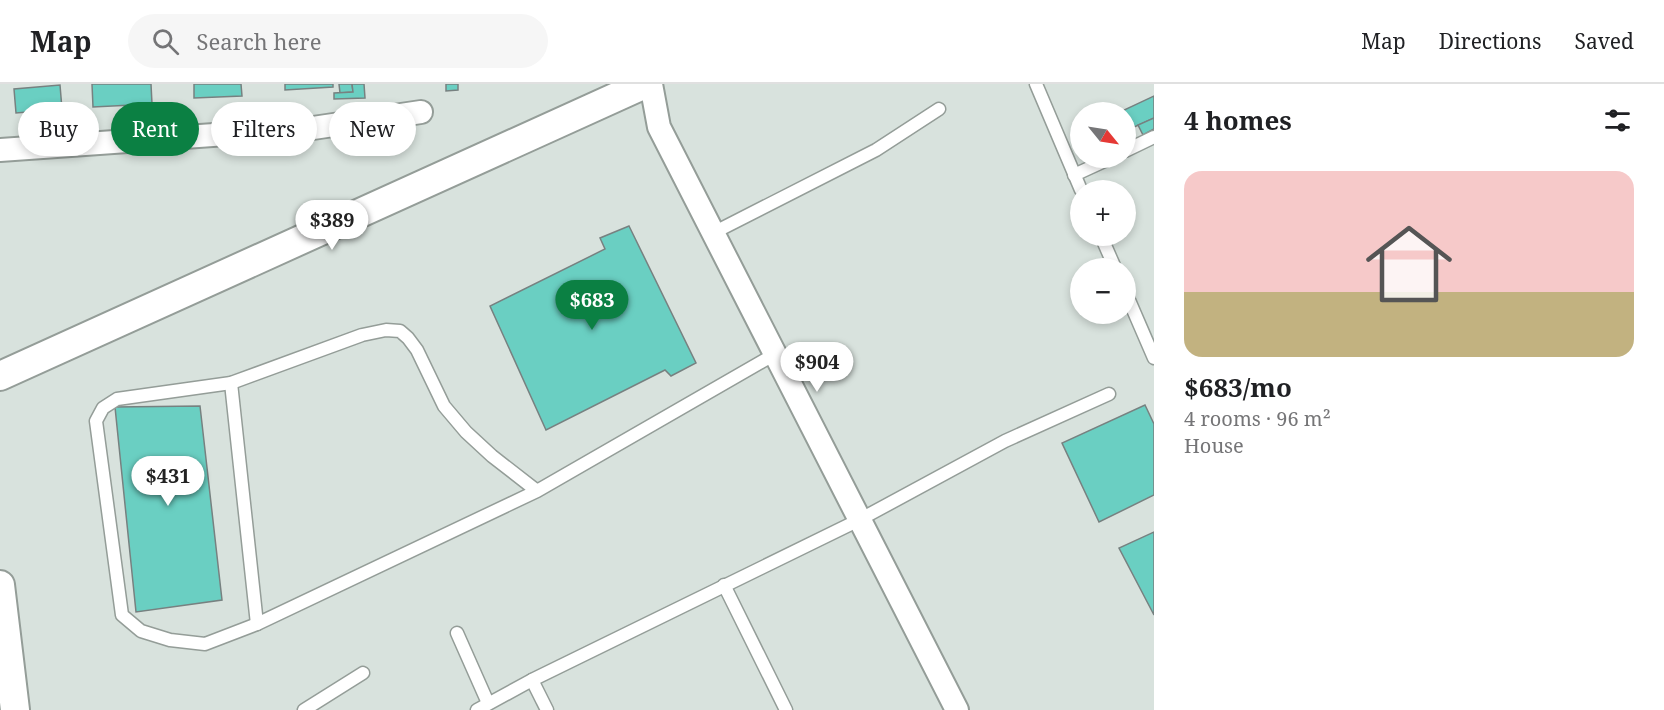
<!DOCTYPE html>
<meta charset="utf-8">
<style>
:root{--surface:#fff;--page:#f6f6f6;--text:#202124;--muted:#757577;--line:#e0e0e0;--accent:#0b8043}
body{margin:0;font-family:"Noto Serif",serif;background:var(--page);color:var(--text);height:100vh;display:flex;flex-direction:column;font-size:22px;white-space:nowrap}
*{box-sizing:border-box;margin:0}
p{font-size:20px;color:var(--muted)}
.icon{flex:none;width:33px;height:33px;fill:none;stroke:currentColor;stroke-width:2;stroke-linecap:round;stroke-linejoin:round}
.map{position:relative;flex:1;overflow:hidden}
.drawer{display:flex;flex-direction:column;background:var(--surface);width:510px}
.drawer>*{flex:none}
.hud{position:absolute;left:18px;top:18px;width:570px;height:54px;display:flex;gap:12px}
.needle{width:39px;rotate:120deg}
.fabs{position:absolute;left:1070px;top:18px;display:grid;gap:12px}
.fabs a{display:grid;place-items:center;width:66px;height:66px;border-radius:50%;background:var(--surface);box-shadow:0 3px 9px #0003;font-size:30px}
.price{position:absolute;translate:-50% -51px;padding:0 14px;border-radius:21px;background:#fff;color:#222;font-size:20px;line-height:39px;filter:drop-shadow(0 2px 3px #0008)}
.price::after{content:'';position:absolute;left:50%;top:36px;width:18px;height:14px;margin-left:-9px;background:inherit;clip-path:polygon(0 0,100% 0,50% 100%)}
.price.on{background:var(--accent);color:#fff}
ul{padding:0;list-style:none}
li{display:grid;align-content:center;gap:12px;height:318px;padding:0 30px}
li+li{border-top:2px solid var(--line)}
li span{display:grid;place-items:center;height:186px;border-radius:18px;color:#555}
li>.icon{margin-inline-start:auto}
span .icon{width:108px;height:108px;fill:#fffc;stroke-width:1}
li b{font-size:26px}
h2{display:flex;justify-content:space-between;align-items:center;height:72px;padding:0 30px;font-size:26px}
.pill{padding:0 21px;border-radius:27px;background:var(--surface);box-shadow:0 3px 9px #0003;font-size:21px;line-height:54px}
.pill.on{background:var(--accent);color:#fff}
header{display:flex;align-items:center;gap:36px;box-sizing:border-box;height:84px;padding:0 30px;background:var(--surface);border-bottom:2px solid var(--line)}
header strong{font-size:28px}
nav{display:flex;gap:33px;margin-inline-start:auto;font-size:21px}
.search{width:420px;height:54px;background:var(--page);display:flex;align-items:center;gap:15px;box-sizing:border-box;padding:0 21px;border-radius:33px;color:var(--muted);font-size:22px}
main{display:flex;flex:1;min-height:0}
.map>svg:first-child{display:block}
.building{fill:#6acfc2;stroke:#778180;stroke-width:1.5}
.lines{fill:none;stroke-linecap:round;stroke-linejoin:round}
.service-casing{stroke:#949d98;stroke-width:15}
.minor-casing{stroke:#949d98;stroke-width:26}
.tertiary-casing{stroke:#949d98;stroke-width:32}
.service{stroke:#fff;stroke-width:12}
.minor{stroke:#fff;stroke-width:22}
.tertiary{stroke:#fff;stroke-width:28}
</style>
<header>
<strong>Map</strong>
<div class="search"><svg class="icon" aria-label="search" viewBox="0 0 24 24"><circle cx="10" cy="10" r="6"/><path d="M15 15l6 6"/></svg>Search here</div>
<nav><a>Map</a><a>Directions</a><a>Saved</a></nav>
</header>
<main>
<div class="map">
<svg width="1154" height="626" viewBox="0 0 1154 626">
<rect width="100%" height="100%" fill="#d8e2dd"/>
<!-- building -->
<g class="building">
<polygon points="92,0 151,0 152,20 93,23"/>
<polygon points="194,0 241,0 242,12 194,14"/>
<polygon points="285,0 333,0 333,3 285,6"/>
<polygon points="339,0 352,0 353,8 340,9"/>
<polygon points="352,0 364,0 365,14 334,15 334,9 353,8"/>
<polygon points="446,0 458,0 458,6 446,7"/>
<polygon points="60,1 62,25 16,29 14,5"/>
<polygon points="1154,12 1154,34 1132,44 1124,26"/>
<polygon points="1154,34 1154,45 1143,51 1138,41"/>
<polygon points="629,142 696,279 671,292 665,286 546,346 490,222 605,165 600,154"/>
<polygon points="1145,321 1154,340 1154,411 1099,438 1062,359"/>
<polygon points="200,322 222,516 136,528 115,323"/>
<polygon points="1154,448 1154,531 1119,464"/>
</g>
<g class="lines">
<defs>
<g id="service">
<polyline points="1036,0 1081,106"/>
<polyline points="1125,67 1154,53"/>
<polyline points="1074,91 1111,74"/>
<polyline points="713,149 876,66 939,25"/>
<polyline points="1101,152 1115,184"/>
<polyline points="1125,207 1154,274"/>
<polyline points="231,299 257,540"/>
<polyline points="537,407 492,372 466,348 444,322 417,266 408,254 400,247 386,246 362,251 231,299 117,315 103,324 96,337 122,531 141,547 170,556 205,560 257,540 537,407 775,270"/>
<polyline points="724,501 786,626"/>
<polyline points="457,549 488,619"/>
<polyline points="532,596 547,626"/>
<polyline points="304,626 363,589"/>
<polyline points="477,626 532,596 859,436 1005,357 1109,310"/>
</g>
<g id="minor">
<polyline points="651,0 659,43 957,626"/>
<polyline points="0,66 313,44 421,28"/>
</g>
<g id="tertiary">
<polyline points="0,292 645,0"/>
<polyline points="0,501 15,626"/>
</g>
</defs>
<!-- service casing -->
<use href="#service" class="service-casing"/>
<!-- minor casing -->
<use href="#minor" class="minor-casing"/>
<!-- tertiary casing -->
<use href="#tertiary" class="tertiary-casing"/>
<!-- service -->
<use href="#service" class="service"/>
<!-- minor -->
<use href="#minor" class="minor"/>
<!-- tertiary -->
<use href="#tertiary" class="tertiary"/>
</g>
</svg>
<div class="fabs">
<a><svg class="needle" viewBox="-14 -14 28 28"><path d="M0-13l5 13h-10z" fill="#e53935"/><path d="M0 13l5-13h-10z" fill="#757577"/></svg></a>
<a>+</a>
<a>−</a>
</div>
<b class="price" style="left:332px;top:167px">$389</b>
<b class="price on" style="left:592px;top:247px">$683</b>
<b class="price" style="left:817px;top:309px">$904</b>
<b class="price" style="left:168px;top:423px">$431</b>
<div class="hud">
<a class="pill">Buy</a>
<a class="pill on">Rent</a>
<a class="pill">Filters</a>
<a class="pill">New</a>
</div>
</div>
<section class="drawer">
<h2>4 homes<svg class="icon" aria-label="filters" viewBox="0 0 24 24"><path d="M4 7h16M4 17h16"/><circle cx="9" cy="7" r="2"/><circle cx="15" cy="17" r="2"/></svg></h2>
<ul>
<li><span style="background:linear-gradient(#f6c9c9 65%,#c2b280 0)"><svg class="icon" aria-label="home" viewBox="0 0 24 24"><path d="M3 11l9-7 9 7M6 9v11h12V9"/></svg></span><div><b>$683/mo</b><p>4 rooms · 96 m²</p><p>House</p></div></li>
</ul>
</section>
</main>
